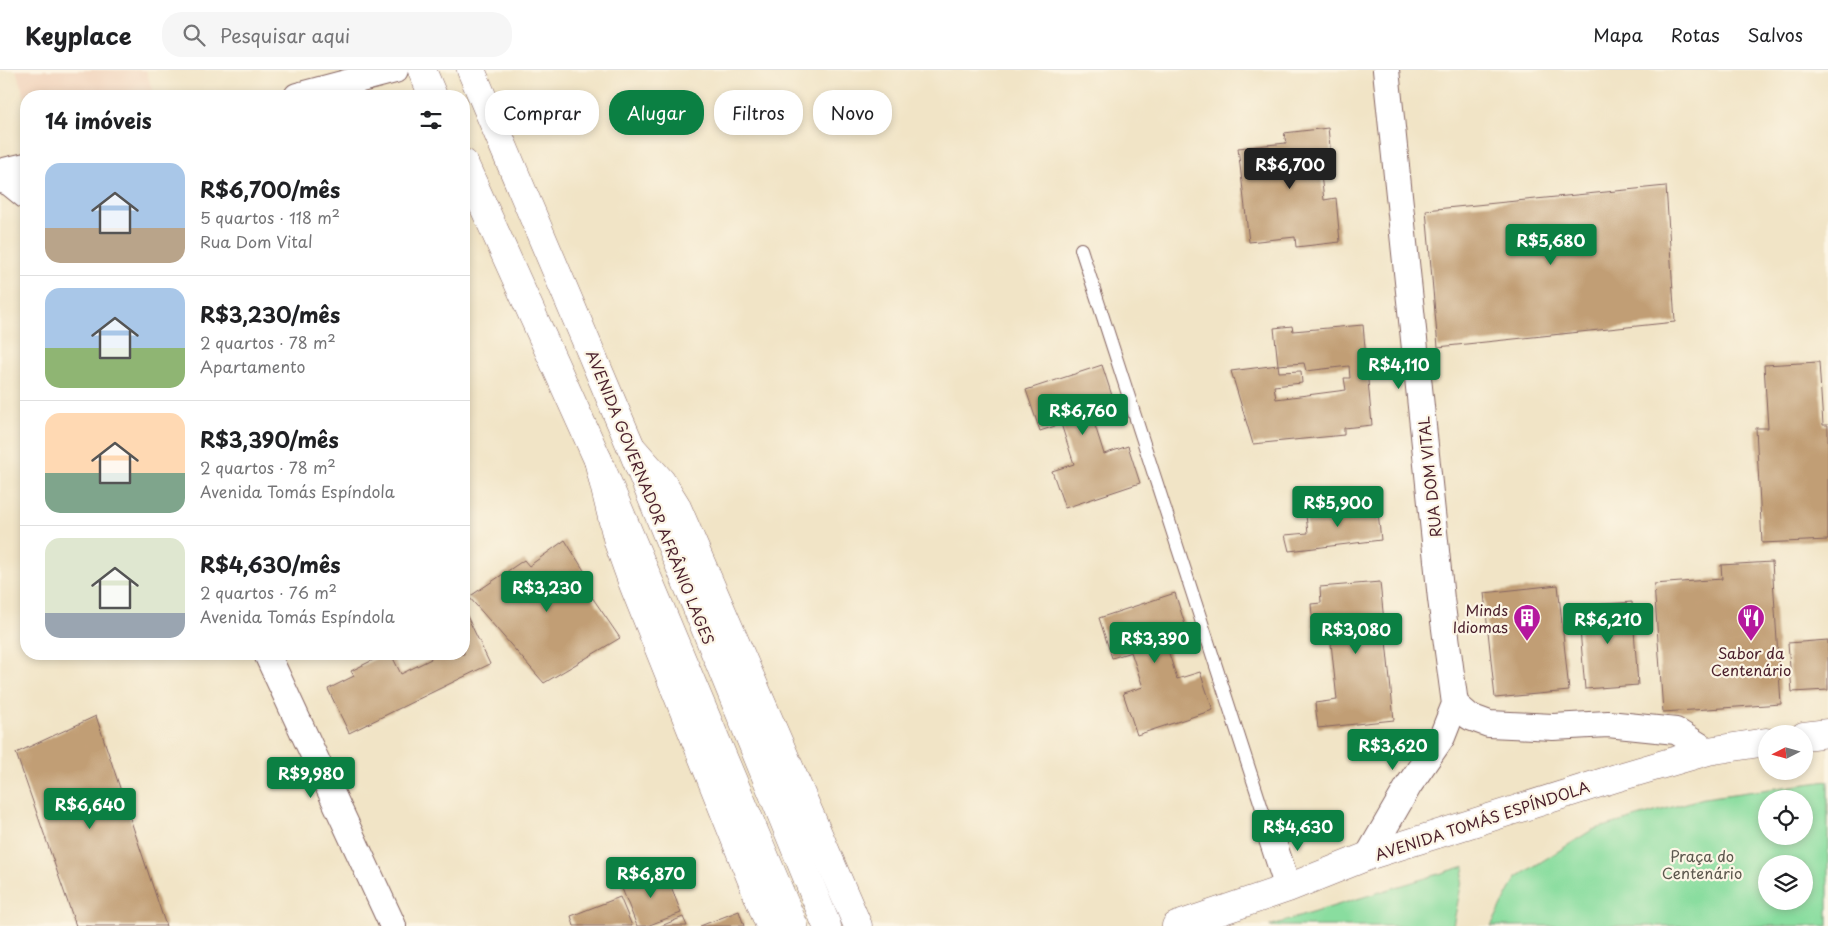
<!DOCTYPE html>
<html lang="pt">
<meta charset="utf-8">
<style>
:root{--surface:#fff;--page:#f6f6f6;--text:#202124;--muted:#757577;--line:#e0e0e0;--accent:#0b8043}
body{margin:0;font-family:"Playpen Sans",sans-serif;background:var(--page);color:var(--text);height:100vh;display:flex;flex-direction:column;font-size:19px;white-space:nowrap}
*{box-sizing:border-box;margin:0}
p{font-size:16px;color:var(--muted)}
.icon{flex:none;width:28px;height:28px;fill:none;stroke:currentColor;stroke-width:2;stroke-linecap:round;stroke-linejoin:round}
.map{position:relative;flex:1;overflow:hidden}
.sheet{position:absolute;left:20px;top:20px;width:450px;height:570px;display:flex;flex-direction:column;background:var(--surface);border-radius:20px;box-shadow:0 2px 8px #0003}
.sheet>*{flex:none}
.top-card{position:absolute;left:485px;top:20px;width:475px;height:45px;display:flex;gap:10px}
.needle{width:32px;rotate:264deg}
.controls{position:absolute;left:1758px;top:655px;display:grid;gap:10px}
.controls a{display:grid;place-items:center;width:55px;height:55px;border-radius:50%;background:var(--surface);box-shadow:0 2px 8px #0003;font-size:25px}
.price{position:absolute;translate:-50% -42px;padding:0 11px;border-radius:5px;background:var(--accent);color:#fff;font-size:16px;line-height:32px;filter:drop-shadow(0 1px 2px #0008)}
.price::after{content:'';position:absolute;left:50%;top:30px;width:15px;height:11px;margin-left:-8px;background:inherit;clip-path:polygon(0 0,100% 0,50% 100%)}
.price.current{background:#222;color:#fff}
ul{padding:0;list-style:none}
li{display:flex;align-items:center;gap:15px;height:125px;padding:0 25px}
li+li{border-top:1px solid var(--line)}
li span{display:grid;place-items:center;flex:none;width:140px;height:100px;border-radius:15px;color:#555}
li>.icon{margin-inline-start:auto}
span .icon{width:60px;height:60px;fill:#fffc;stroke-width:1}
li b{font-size:21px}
h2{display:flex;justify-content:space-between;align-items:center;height:60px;padding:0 25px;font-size:21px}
.pill{padding:0 18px;border-radius:20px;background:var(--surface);box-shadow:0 2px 8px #0003;font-size:18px;line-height:45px}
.pill.current{background:var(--accent);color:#fff}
header{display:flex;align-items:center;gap:30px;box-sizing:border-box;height:70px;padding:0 25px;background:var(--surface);border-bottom:1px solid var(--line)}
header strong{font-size:24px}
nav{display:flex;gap:28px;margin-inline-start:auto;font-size:18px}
.search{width:350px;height:45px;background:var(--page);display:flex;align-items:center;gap:12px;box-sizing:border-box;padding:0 18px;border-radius:20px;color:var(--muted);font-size:19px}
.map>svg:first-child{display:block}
.built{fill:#f2d5be}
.green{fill:#89dd9f;stroke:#6a7e65;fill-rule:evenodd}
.building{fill:#c19e74;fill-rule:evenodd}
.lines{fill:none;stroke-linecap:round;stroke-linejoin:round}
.service-casing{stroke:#846461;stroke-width:14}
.minor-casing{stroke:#846461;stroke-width:28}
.primary-casing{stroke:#846461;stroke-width:29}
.trunk-casing{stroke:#846461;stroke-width:29}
.service{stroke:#fff;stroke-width:12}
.minor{stroke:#fff;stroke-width:26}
.primary{stroke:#fff;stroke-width:28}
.trunk{stroke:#fff;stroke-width:28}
.labels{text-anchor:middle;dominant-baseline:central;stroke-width:4.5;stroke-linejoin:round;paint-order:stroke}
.street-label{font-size:15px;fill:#4a1f2b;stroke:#fcf5e5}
.poi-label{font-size:15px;fill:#4a1f2b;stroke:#fcf5e5;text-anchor:end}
.park-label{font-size:15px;fill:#5d584e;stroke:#fcf5e5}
</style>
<header>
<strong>Keyplace</strong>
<div class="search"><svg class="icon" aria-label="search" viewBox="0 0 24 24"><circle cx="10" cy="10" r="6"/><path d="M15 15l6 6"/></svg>Pesquisar aqui</div>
<nav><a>Mapa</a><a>Rotas</a><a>Salvos</a></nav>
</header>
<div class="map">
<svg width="1828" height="856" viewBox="0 0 1828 856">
<rect width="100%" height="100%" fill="#fcf5e5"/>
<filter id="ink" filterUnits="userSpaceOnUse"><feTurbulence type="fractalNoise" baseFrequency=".02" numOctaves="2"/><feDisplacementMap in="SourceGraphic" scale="10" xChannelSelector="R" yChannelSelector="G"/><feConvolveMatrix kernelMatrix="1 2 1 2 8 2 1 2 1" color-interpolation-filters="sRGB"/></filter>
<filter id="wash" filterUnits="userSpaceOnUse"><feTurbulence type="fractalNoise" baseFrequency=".0096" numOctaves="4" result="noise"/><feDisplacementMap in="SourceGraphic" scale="20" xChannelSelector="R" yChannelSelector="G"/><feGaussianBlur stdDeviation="1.12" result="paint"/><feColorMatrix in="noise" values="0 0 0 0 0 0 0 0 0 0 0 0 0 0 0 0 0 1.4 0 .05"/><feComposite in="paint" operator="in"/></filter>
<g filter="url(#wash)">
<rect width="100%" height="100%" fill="#f1e4c6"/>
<!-- built -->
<polygon class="built" points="16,0 146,0 154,26 26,26 26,31"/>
<!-- green -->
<g class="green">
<path d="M1828 711V856H1491L1517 807 1592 760 1704 728ZM1766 729H1804V766H1766ZM1766 794H1804V831H1766Z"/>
<polygon points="1465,796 1453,856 1269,856"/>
</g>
<g id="blocks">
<!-- building -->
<g class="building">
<polygon points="1328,58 1333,104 1321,105 1324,130 1336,128 1340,172 1296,177 1295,167 1249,172 1238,78 1286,73 1284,63"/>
<polygon points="1666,116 1675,252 1438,277 1426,140"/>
<path d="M1363 255 1372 355 1344 358V365L1253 374 1231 301 1278 295 1274 258 1292 256 1293 261ZM1304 293 1306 301 1349 296 1350 308H1344L1346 320 1276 329 1274 316 1302 313 1301 301 1279 302 1278 295Z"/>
<polygon points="1819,292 1823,355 1828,355 1828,470 1762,473 1756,358 1768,358 1764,295"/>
<polygon points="1102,295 1117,341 1093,349 1104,384 1128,376 1140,413 1065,438 1052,401 1074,394 1061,354 1040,361 1026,320"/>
<polygon points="1377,433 1381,470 1289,481 1285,465 1308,463 1306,445"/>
<polygon points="565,470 588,507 581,511 620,568 544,613 469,527 524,490 529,496"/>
<polygon points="1772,492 1781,634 1663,642 1654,514 1722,509 1721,495"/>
<polygon points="1380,512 1394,650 1318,658 1315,633 1337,630 1329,554 1313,556 1311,534 1321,533 1320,517"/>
<polygon points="1558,515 1569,621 1495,628 1484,523"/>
<polygon points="1175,523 1189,567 1166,574 1177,609 1200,602 1213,640 1137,665 1123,623 1143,617 1131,582 1112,588 1099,548"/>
<polygon points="1632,532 1638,615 1585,619 1578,536"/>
<polygon points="466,544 490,594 349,663 328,619 354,606 351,601 385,584 391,584 401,604 431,589 429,584 464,584 464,545"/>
<polygon points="1828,570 1828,620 1792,622 1788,573"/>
<polygon points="96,646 166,856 76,856 16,683"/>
<polygon points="665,800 681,843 647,856 637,856 621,816"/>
<polygon points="620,827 632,856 574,856 571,846"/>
<polygon points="739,841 744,856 700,856"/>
<polygon points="683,847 687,856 661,856"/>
</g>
</g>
</g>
<g filter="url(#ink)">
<use href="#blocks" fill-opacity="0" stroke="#846461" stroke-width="1"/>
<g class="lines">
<defs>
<polyline id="service" points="1081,179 1269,760"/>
<g id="minor">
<polyline points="297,26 395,0"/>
<polyline points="0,102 26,96"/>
<polyline points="0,109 10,113 26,126"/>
<polyline points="267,584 393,856"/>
<polyline points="1455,634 1470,647 1489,654 1553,657 1608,654 1676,661 1708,681"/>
<polyline points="1269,760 1288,818"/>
<polyline points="1368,786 1409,715 1442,667 1455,634 1441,529 1386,0"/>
</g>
<g id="primary">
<polyline points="422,0 433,26"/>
<polyline points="471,0 631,377 827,856"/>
<polyline points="464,93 598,390 794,856"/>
</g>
<g id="trunk">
<polyline points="631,377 661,411 676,435 858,856"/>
<polyline points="598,390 618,472 633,514 770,856"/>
<polyline points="1804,666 1828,663"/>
<polyline points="1176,856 1288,818 1368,786 1616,708 1708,681 1766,672"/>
</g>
</defs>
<!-- service casing -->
<use href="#service" class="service-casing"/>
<!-- minor casing -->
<use href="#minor" class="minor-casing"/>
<!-- primary casing -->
<use href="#primary" class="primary-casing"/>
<!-- trunk casing -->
<use href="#trunk" class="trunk-casing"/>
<!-- service -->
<use href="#service" class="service"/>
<!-- minor -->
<use href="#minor" class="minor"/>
<!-- primary -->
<use href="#primary" class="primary"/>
<!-- trunk -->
<use href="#trunk" class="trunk"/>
</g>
</g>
<!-- icons -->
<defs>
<symbol id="building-pin" viewBox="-11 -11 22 30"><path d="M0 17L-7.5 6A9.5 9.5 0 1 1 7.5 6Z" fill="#b5179e" stroke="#fcf5e5"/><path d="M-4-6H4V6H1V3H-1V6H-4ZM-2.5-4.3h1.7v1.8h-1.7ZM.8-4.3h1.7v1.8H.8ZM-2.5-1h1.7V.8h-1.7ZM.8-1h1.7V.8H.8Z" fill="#fff"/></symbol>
<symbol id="restaurant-pin" viewBox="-11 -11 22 30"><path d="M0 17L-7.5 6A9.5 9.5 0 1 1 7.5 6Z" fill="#b5179e" stroke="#fcf5e5"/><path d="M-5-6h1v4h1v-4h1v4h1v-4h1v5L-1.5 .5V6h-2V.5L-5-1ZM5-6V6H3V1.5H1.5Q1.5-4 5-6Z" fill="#fff"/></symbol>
</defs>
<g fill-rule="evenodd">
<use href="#building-pin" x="1511" y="532" width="32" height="43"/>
<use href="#restaurant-pin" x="1735" y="532" width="32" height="43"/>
</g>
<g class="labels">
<!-- street labels -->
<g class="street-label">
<text transform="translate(1429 407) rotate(-96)">RUA DOM VITAL</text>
<text transform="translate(651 427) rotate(68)">AVENIDA GOVERNADOR AFRÂNIO LAGES</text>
<text transform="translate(1482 750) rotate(-18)">AVENIDA TOMÁS ESPÍNDOLA</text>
</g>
<!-- poi labels -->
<g class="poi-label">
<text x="1508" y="539">Minds<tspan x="1508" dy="17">Idiomas</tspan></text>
<text x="1751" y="582" text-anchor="middle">Sabor da<tspan x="1751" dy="17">Centenário</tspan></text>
</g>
<!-- park labels -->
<g class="park-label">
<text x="1702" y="785">Praça do<tspan x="1702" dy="17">Centenário</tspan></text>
</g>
</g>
</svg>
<div class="controls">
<a><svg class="needle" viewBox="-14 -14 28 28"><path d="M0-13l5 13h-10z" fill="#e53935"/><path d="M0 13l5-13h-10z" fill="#757577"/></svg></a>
<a><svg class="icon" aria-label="locate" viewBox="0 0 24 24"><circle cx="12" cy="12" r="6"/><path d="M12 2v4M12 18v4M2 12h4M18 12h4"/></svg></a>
<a><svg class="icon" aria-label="layers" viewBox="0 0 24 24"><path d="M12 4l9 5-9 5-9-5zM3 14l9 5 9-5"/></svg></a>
</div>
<b class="price current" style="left:1290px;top:120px">R$6,700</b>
<b class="price" style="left:1551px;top:196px">R$5,680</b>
<b class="price" style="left:1399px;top:320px">R$4,110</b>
<b class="price" style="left:1083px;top:366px">R$6,760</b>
<b class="price" style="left:1338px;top:458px">R$5,900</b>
<b class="price" style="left:547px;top:543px">R$3,230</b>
<b class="price" style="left:1608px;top:575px">R$6,210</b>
<b class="price" style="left:1356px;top:585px">R$3,080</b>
<b class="price" style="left:1155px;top:594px">R$3,390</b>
<b class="price" style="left:1393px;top:701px">R$3,620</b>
<b class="price" style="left:311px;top:729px">R$9,980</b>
<b class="price" style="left:90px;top:760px">R$6,640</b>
<b class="price" style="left:1298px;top:782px">R$4,630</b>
<b class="price" style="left:651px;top:829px">R$6,870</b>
<div class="top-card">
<a class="pill">Comprar</a>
<a class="pill current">Alugar</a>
<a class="pill">Filtros</a>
<a class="pill">Novo</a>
</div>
<section class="sheet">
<h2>14 imóveis<svg class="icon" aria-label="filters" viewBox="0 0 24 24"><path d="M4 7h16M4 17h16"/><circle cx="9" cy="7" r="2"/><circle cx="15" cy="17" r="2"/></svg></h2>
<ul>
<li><span style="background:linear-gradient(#a9c7e8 65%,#b9a48a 0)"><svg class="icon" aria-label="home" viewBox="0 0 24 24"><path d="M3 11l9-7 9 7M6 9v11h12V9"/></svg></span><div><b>R$6,700/mês</b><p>5 quartos · 118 m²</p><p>Rua Dom Vital</p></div></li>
<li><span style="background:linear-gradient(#a9c7e8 60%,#8fb573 0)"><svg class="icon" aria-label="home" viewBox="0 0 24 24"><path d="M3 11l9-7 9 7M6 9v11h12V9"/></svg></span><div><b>R$3,230/mês</b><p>2 quartos · 78 m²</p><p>Apartamento</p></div></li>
<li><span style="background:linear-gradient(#ffd9b3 60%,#7fa58c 0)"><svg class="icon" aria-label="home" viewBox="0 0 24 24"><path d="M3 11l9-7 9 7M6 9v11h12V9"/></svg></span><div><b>R$3,390/mês</b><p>2 quartos · 78 m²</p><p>Avenida Tomás Espíndola</p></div></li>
<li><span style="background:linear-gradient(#dfe7d0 75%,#9aa5b1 0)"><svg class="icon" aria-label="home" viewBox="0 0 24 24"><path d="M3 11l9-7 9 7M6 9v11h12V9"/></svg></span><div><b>R$4,630/mês</b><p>2 quartos · 76 m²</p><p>Avenida Tomás Espíndola</p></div></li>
</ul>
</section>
</div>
